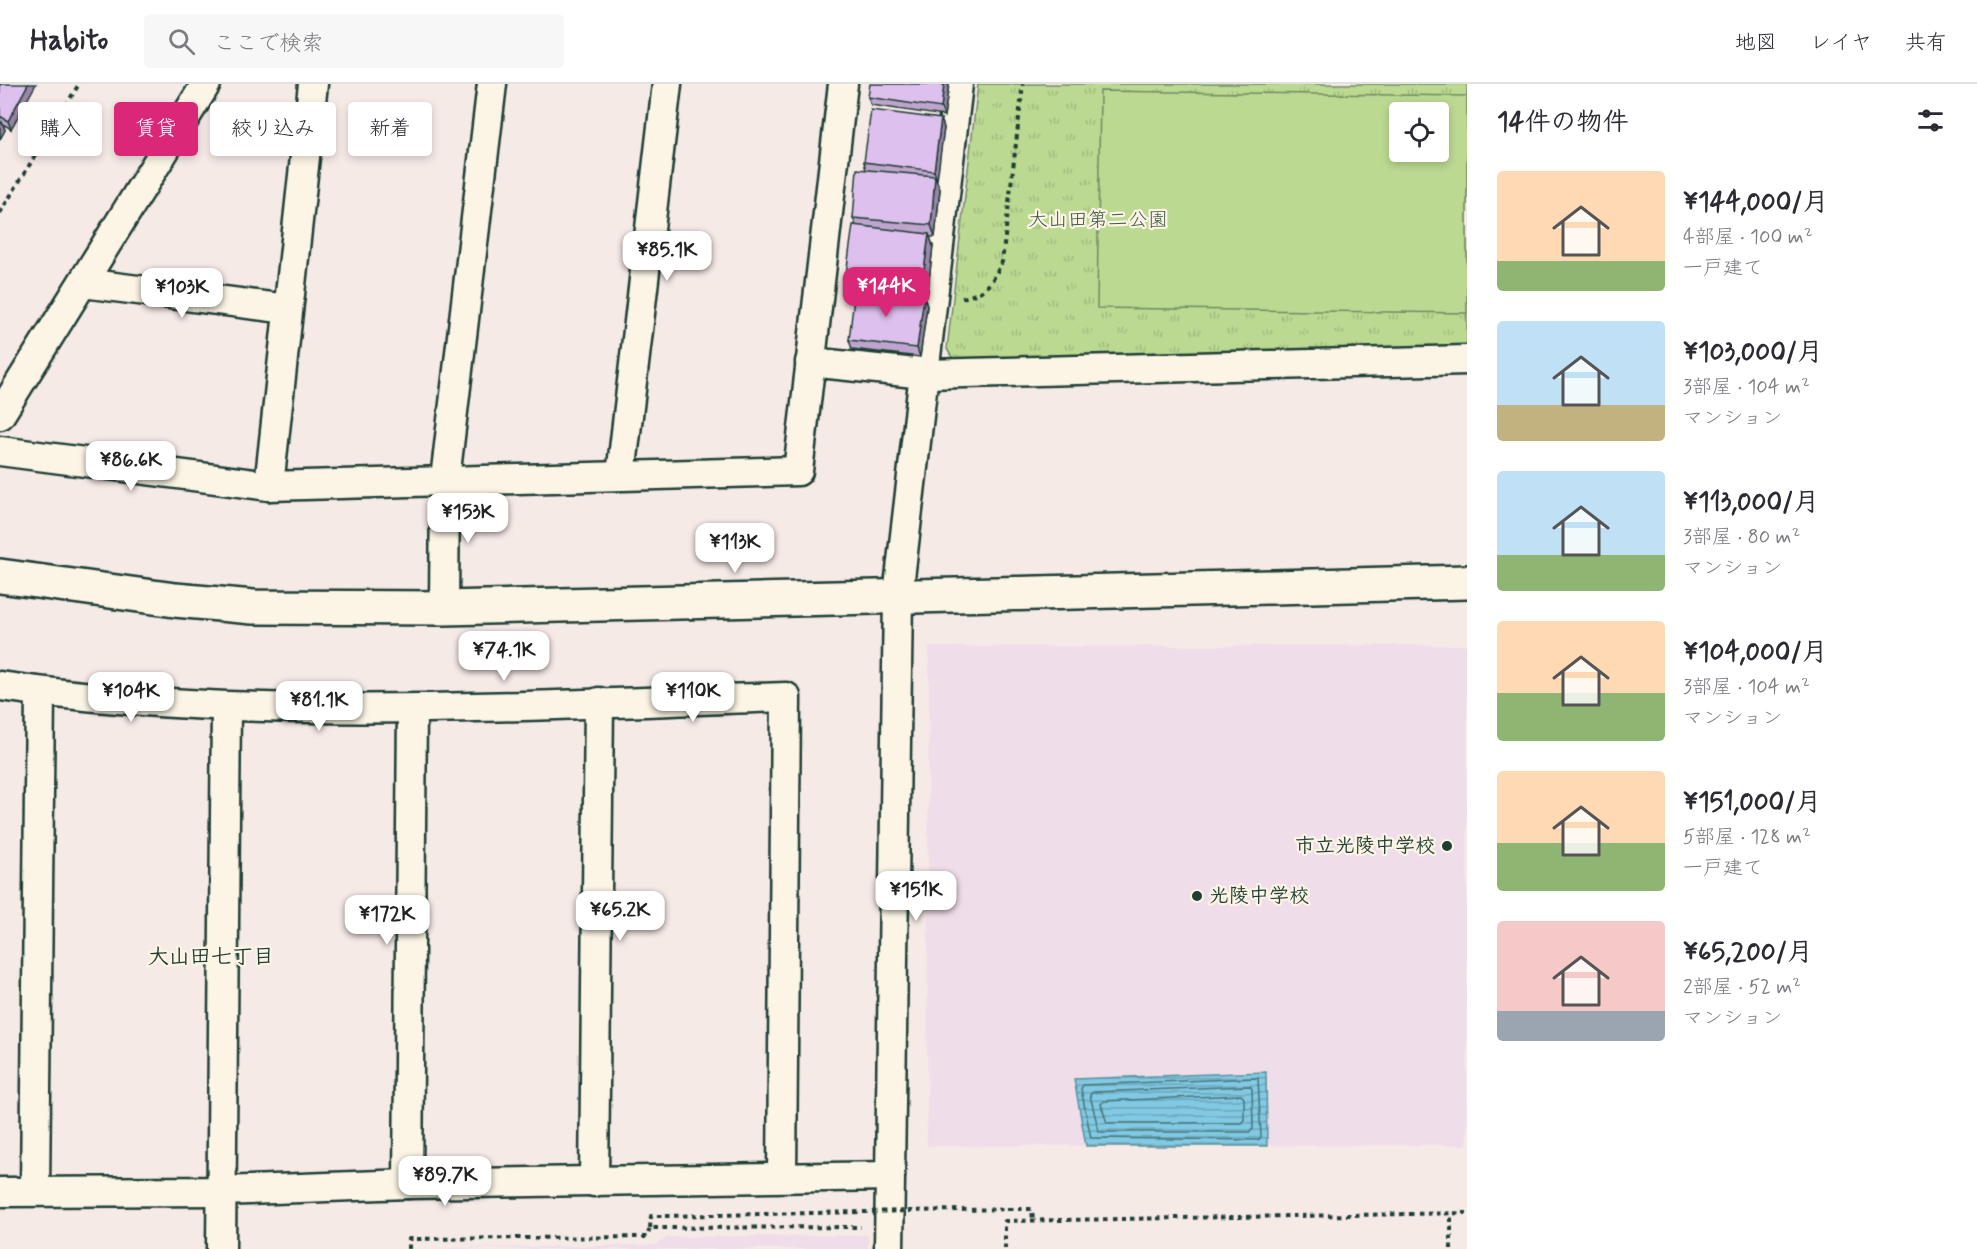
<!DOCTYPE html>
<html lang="ja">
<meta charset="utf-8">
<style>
:root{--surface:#fff;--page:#f7f7f7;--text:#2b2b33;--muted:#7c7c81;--line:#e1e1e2;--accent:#db2777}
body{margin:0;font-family:Mynerve,"Klee One",sans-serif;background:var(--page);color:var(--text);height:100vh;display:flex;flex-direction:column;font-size:22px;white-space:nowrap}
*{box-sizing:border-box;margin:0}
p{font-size:20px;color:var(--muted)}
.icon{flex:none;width:33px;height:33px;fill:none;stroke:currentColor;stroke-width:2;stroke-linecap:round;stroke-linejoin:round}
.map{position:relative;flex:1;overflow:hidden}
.side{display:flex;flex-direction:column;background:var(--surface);width:510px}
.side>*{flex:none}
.banner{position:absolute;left:18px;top:18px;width:570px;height:54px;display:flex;gap:12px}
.tools{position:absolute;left:1389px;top:18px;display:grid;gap:12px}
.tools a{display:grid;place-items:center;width:60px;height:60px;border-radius:6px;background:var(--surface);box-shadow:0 3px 9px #0003;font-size:30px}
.price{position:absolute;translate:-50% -51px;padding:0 14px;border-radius:12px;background:#fff;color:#222;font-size:20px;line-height:39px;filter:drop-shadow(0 2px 3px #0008)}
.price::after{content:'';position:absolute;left:50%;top:36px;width:18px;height:14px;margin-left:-9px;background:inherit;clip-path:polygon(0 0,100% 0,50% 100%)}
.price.selected{background:var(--accent);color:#fff}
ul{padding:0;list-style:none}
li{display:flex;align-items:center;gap:18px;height:150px;padding:0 30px}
li span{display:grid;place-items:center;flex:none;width:168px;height:120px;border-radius:6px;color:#555}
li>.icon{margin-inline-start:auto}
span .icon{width:72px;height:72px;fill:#fffc;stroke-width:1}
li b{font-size:26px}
h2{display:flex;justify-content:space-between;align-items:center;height:72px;padding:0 30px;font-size:26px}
.pill{padding:0 21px;border-radius:6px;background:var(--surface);box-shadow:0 3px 9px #0003;font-size:21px;line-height:54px}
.pill.selected{background:var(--accent);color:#fff}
header{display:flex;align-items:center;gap:36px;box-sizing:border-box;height:84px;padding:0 30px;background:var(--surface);border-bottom:2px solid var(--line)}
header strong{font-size:28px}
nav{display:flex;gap:33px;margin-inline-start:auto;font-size:21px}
.search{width:420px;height:54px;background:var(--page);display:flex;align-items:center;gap:15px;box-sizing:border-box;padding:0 21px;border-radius:6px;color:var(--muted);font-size:22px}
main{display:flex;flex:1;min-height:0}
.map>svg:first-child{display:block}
.built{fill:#efdde9}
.grass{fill:url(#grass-tufts);stroke:#6d8b62;stroke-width:1.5;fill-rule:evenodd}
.pitch{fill:#bbd991;stroke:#6d8b62;stroke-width:1.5;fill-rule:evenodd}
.water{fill:url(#water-rules);stroke:#5a919d;stroke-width:1.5}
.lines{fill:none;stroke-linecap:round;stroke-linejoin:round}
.shore{stroke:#47757a;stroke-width:1.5}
.minor-casing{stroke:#1f3d34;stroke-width:33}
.tertiary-casing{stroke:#1f3d34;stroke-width:38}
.path{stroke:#1f3d34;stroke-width:4;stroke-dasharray:4.5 4.5;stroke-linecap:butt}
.minor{stroke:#fcf5e5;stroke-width:28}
.tertiary{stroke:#fcf5e5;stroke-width:33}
.path-bridge{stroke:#1f3d34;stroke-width:4;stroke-dasharray:4.5 4.5;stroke-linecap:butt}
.wall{fill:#bfa5cd;stroke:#1f3d34;stroke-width:1.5}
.shaded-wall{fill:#9b86a7;stroke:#1f3d34;stroke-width:1.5}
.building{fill:#dec0ee;stroke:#1f3d34;stroke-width:1.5}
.poi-dot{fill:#1f3d34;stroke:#fcf5e5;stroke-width:2}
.labels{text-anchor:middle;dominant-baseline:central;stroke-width:4.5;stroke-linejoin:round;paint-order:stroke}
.park-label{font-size:20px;fill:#3e5c47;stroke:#fcf5e5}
.poi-label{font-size:20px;font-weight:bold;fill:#1f3d34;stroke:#fcf5e5;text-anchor:end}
.neighbourhood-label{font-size:21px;font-weight:bold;fill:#1f3d34;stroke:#fcf5e5}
</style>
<header>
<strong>Habito</strong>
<div class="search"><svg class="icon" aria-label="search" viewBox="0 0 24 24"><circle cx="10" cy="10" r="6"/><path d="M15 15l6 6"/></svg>ここで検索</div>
<nav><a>地図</a><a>レイヤ</a><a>共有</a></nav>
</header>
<main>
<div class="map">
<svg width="1467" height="1165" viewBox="0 0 1467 1165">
<defs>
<pattern id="grass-tufts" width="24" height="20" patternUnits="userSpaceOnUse" patternTransform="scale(1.5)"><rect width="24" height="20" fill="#bbd991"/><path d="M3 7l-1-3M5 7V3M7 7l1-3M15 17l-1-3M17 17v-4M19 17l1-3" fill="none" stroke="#a0bb7e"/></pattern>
<pattern id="water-rules" width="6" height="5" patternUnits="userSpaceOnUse" patternTransform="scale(1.5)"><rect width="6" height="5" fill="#82c9e3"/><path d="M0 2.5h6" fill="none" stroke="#6aa4b9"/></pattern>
</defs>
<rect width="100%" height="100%" fill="#f6eae7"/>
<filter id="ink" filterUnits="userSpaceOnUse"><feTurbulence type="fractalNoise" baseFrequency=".0167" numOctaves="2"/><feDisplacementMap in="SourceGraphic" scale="12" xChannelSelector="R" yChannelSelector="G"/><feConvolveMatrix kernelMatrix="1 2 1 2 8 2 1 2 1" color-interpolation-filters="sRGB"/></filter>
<g filter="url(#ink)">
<!-- built -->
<g class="built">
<polygon points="1467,561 1467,1061 927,1062 929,563"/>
<polygon points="868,1151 868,1165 418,1165 655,1161 668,1153"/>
</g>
<!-- grass -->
<path class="grass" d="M978 0H1467V265L953 275 947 265ZM1400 28H1438V68H1400Z"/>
<!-- pitch -->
<path class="pitch" d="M1100 7 1467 12V229L1097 224ZM1400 28H1438V68H1400Z"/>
<!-- water -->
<polygon class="water" points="1266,988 1267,1062 1086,1062 1074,995"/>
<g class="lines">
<!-- shore -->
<g class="shore">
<polygon points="1258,994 1261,1053 1258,1056 1091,1054 1081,1005 1083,1001"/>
<polygon points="1250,1002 1252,1005 1253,1045 1250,1048 1099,1048 1090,1011 1093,1008"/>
<polygon points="1241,1011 1244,1014 1244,1036 1241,1039 1107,1039 1101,1020 1104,1017"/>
</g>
<defs>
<g id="minor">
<polyline points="83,199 288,225"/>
<polyline points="810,278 925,290 1467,276"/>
<polyline points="0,331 206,0"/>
<polyline points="0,367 269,402 798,387 843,0"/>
<polyline points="621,391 667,0"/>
<polyline points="269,402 313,0"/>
<polyline points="444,524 445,395 492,0"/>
<path d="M0 602C261 639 524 621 786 613L782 1093"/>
<polyline points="594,1098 599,618"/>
<polyline points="408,1100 412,625"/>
<polyline points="35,1107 40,608"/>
<polyline points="0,1108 221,1107 408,1100 890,1092"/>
<polyline points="221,1165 226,623"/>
<polyline points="889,1165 898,511 958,0"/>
</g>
<polyline id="tertiary" points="0,492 175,516 253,523 444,524 1467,498"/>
</defs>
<!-- minor casing -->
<use href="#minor" class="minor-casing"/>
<!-- tertiary casing -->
<use href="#tertiary" class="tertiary-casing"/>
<!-- path -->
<g class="path">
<polyline points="0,129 79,0"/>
<path d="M962 214C986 209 992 199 1002 178L1023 0"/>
<polyline points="1009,1125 1032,1125 1033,1137"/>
<polyline points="650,1144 651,1132 665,1132"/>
<polyline points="409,1165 409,1155 647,1153 650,1144 861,1143"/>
<polyline points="1005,1165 1005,1137 1467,1129"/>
<polyline points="1451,1165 1451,1129"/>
</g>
<!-- minor -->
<use href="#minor" class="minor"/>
<!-- tertiary -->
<use href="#tertiary" class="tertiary"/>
<!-- path-bridge -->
<polyline class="path-bridge" points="665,1132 1009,1125"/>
</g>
<!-- wall -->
<g class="wall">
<polygon points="0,0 11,45 3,40 5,46 0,55"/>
<polygon points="949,0 944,32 871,21 868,13"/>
<polygon points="941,35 944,44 936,96 940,105 935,153 930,153 933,162 927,213 851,204 846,191 856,142 853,134 866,86 864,78"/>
<polygon points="924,213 927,222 920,273 852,265 849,256"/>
</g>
<!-- shaded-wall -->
<g class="shaded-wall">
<polygon points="28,0 36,0 11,45 8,37"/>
<polygon points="944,0 949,0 944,32 941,24"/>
<polygon points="941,35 944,44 937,96 934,87"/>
<polygon points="2,38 5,46 0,55 0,41"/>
<polygon points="935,92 940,105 935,153 931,141"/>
<polygon points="929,150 933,162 927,213 922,200"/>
<polygon points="924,213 927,222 920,273 917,264"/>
</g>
<!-- building -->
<g class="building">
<polygon points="0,0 28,0 8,37 0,32"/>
<polygon points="870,0 944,0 941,24 868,13"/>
<polygon points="871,26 941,35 934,87 864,78"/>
<polygon points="857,85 935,92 931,141 853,134"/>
<polygon points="853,141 929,150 922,200 846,191"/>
<polygon points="855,205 924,213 917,264 849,256"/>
</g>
</g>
<!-- markers -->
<g class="poi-dot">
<circle cx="1447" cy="762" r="6"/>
<circle cx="1197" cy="812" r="6"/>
</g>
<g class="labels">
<!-- park labels -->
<g class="park-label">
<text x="1098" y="136">大山田第二公園</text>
</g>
<!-- poi labels -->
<g class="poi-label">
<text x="1435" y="762">市立光陵中学校</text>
<text x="1209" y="812" text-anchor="start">光陵中学校</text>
</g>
<!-- neighbourhood labels -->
<g class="neighbourhood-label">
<text x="211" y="873">大山田七丁目</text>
</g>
</g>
</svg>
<div class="tools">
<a><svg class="icon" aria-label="locate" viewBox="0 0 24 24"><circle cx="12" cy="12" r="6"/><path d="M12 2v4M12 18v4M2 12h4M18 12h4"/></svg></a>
</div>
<b class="price" style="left:667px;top:198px">¥85.1K</b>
<b class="price selected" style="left:886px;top:234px">¥144K</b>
<b class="price" style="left:182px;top:235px">¥103K</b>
<b class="price" style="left:131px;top:408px">¥86.6K</b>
<b class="price" style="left:468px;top:460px">¥153K</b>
<b class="price" style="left:735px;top:490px">¥113K</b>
<b class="price" style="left:504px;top:598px">¥74.1K</b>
<b class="price" style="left:131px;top:639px">¥104K</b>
<b class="price" style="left:693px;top:639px">¥110K</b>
<b class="price" style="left:319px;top:648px">¥81.1K</b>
<b class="price" style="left:916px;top:838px">¥151K</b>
<b class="price" style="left:620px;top:858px">¥65.2K</b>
<b class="price" style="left:387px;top:862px">¥172K</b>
<b class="price" style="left:445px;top:1123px">¥89.7K</b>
<div class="banner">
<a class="pill">購入</a>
<a class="pill selected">賃貸</a>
<a class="pill">絞り込み</a>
<a class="pill">新着</a>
</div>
</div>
<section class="side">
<h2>14件の物件<svg class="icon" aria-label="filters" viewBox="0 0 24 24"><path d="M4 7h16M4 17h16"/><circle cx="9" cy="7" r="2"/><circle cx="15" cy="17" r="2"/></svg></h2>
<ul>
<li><span style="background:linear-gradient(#ffd9b3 75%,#8fb573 0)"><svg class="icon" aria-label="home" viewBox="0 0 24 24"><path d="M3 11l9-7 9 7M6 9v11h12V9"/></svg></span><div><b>¥144,000/月</b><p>4部屋 · 100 m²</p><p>一戸建て</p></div></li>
<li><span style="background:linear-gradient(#bfe0f5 70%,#c2b280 0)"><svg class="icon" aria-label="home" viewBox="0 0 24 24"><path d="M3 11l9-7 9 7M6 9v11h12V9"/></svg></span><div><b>¥103,000/月</b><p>3部屋 · 104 m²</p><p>マンション</p></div></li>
<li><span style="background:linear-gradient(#bfe0f5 70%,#8fb573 0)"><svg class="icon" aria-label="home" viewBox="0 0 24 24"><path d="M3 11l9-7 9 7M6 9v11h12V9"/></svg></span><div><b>¥113,000/月</b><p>3部屋 · 80 m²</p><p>マンション</p></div></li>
<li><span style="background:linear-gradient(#ffd9b3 60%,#8fb573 0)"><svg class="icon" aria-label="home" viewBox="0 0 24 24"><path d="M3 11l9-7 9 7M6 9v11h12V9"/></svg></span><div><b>¥104,000/月</b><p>3部屋 · 104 m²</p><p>マンション</p></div></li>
<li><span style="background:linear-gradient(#ffd9b3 60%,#8fb573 0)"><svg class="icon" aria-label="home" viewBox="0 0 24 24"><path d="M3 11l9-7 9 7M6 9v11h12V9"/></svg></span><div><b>¥151,000/月</b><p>5部屋 · 128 m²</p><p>一戸建て</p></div></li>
<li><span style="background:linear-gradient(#f6c9c9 75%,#9aa5b1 0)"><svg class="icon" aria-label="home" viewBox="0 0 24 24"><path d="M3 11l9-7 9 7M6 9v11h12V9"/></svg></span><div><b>¥65,200/月</b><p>2部屋 · 52 m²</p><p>マンション</p></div></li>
</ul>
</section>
</main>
